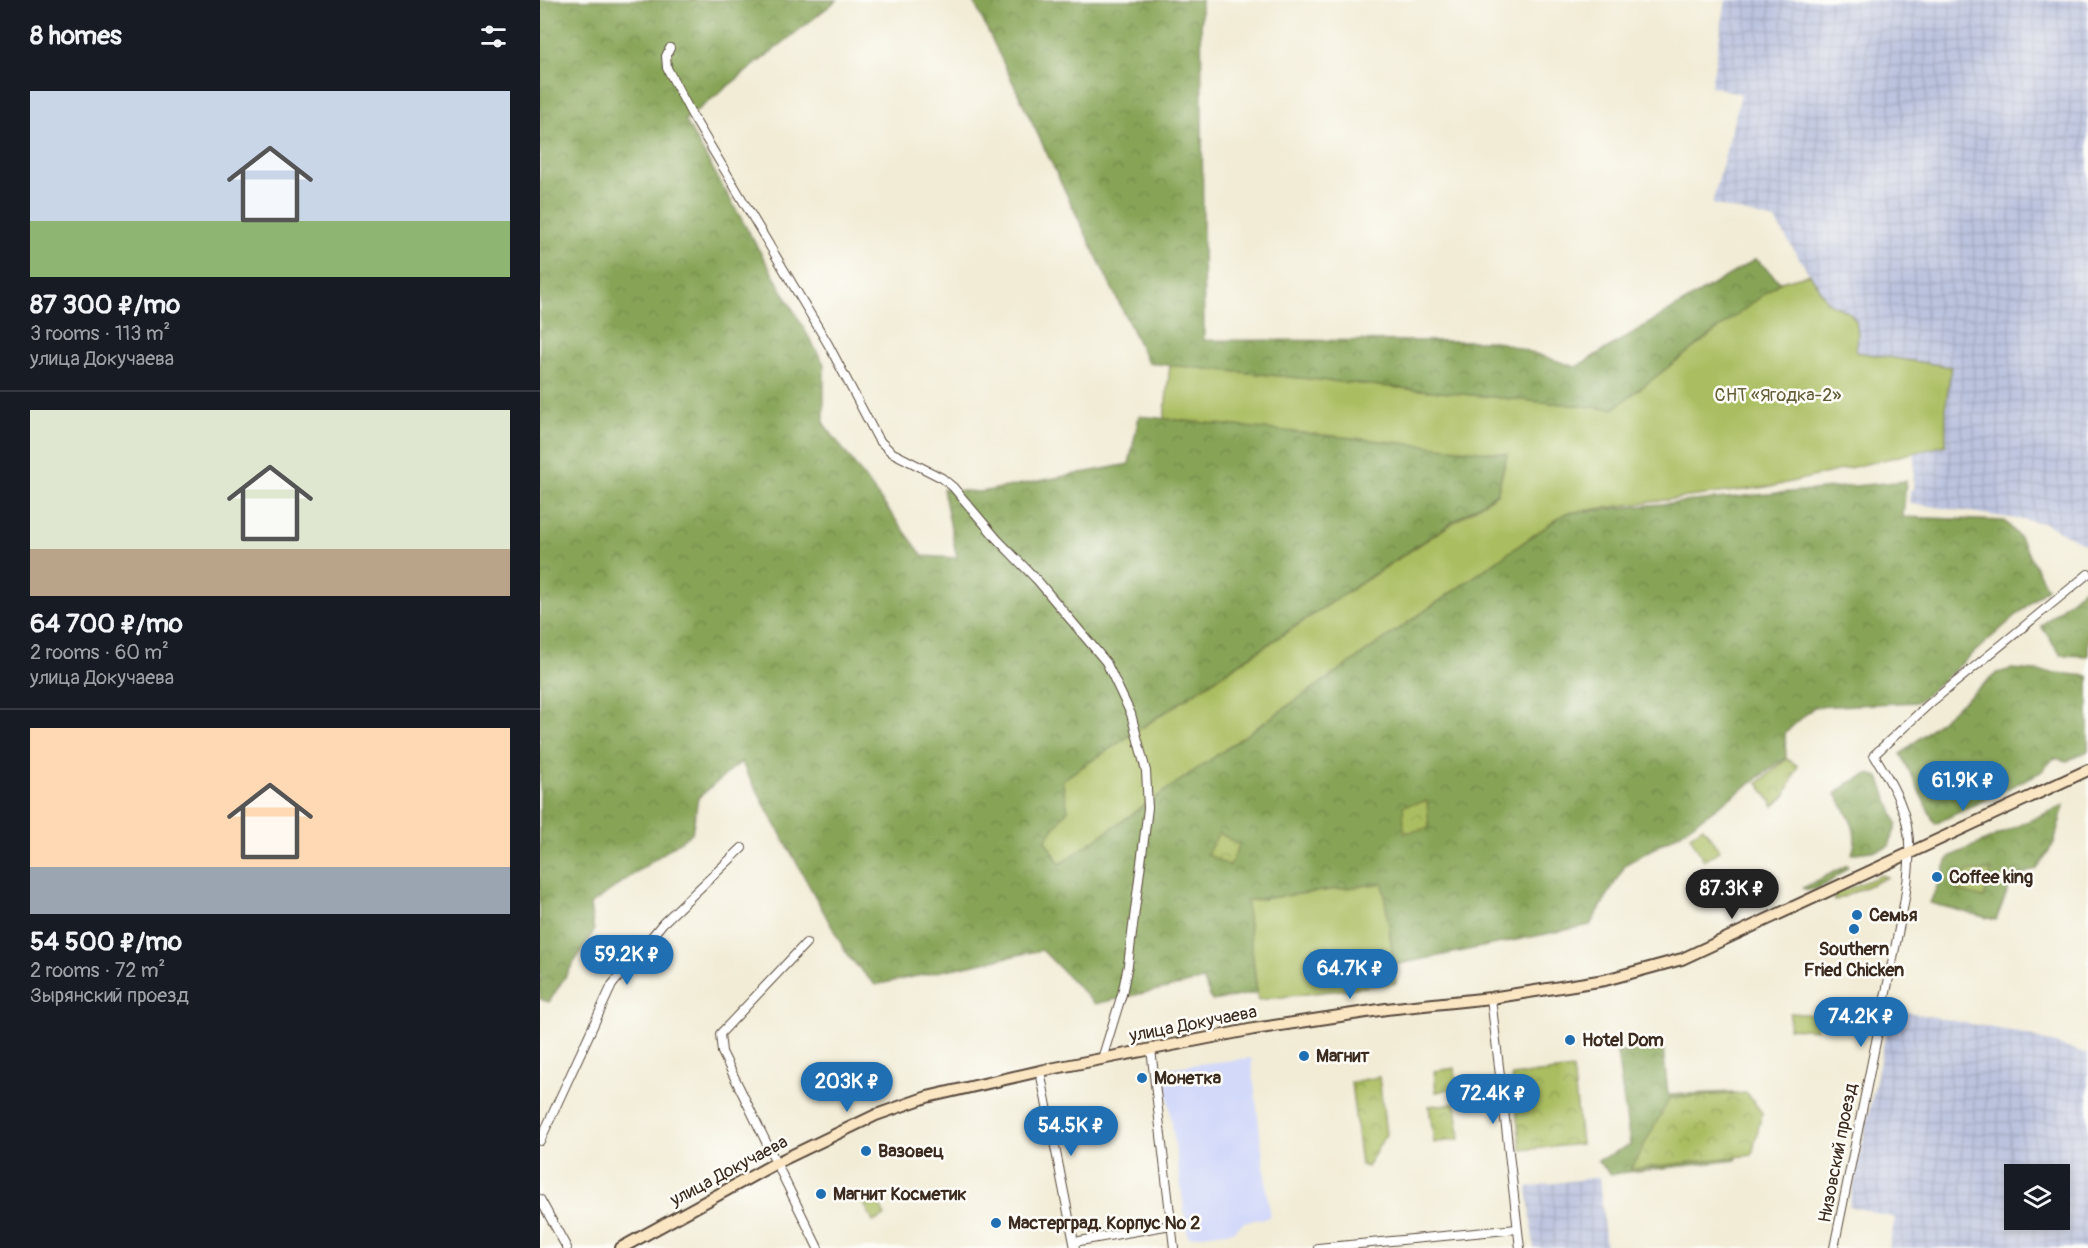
<!DOCTYPE html>
<meta charset="utf-8">
<style>
:root{--surface:#171b24;--page:#20242c;--text:#f1f3f6;--muted:#9ea1a6;--line:#363941;--accent:#1f6fb2}
body{margin:0;font-family:Pangolin,sans-serif;background:var(--page);color:var(--text);height:100vh;display:flex;flex-direction:column;font-size:22px;white-space:nowrap}
*{box-sizing:border-box;margin:0}
p{font-size:20px;color:var(--muted)}
.icon{flex:none;width:33px;height:33px;fill:none;stroke:currentColor;stroke-width:2;stroke-linecap:round;stroke-linejoin:round}
.map{position:relative;flex:1;overflow:hidden}
.drawer{display:flex;flex-direction:column;background:var(--surface);width:540px}
.drawer>*{flex:none}
.tools{position:absolute;left:1464px;top:1164px;display:grid;gap:12px}
.tools a{display:grid;place-items:center;width:66px;height:66px;border-radius:0px;background:var(--surface);box-shadow:0 3px 9px #0003;font-size:30px}
.price{position:absolute;translate:-50% -51px;padding:0 14px;border-radius:21px;background:var(--accent);color:#fff;font-size:20px;line-height:39px;filter:drop-shadow(0 2px 3px #0008)}
.price::after{content:'';position:absolute;left:50%;top:36px;width:18px;height:14px;margin-left:-9px;background:inherit;clip-path:polygon(0 0,100% 0,50% 100%)}
.price.on{background:#222;color:#fff}
ul{padding:0;list-style:none}
li{display:grid;align-content:center;gap:12px;height:318px;padding:0 30px}
li+li{border-top:2px solid var(--line)}
li span{display:grid;place-items:center;height:186px;border-radius:0px;color:#555}
li>.icon{margin-inline-start:auto}
span .icon{width:108px;height:108px;fill:#fffc;stroke-width:1}
li b{font-size:26px}
h2{display:flex;justify-content:space-between;align-items:center;height:72px;padding:0 30px;font-size:26px}
main{display:flex;flex:1;min-height:0}
.map>svg:first-child{display:block}
.built{fill:#d3d9f9}
.industrial{fill:url(#industrial-grid);fill-rule:evenodd}
.green{fill:#aabd61;stroke:#727440;stroke-width:1.5}
.forest{fill:url(#forest-crowns);stroke:#61673a;stroke-width:1.5}
.park{fill:url(#park-crowns);stroke:#727440;stroke-width:1.5}
.lines{fill:none;stroke-linecap:round;stroke-linejoin:round}
.minor-casing{stroke:#56473a;stroke-width:10}
.secondary-casing{stroke:#56473a;stroke-width:14}
.minor{stroke:#fff;stroke-width:8}
.secondary{stroke:#fbe6c4;stroke-width:10}
.poi-dot{fill:#1f6fb2;stroke:#fdfcf7;stroke-width:2}
.labels{text-anchor:middle;dominant-baseline:central;stroke-width:5;stroke-linejoin:round;paint-order:stroke}
.park-label{font-size:18px;fill:#625d35;stroke:#fdfcf7}
.poi-label{font-size:18px;font-weight:bold;fill:#3b2a1e;stroke:#fdfcf7;text-anchor:start}
.street-label{font-size:18px;fill:#3b2a1e;stroke:#fdfcf7}
</style>
<main>
<section class="drawer">
<h2>8 homes<svg class="icon" aria-label="filters" viewBox="0 0 24 24"><path d="M4 7h16M4 17h16"/><circle cx="9" cy="7" r="2"/><circle cx="15" cy="17" r="2"/></svg></h2>
<ul>
<li><span style="background:linear-gradient(#c9d6e8 70%,#8fb573 0)"><svg class="icon" aria-label="home" viewBox="0 0 24 24"><path d="M3 11l9-7 9 7M6 9v11h12V9"/></svg></span><div><b>87 300 ₽/mo</b><p>3 rooms · 113 m²</p><p>улица Докучаева</p></div></li>
<li><span style="background:linear-gradient(#dfe7d0 75%,#b9a48a 0)"><svg class="icon" aria-label="home" viewBox="0 0 24 24"><path d="M3 11l9-7 9 7M6 9v11h12V9"/></svg></span><div><b>64 700 ₽/mo</b><p>2 rooms · 60 m²</p><p>улица Докучаева</p></div></li>
<li><span style="background:linear-gradient(#ffd9b3 75%,#9aa5b1 0)"><svg class="icon" aria-label="home" viewBox="0 0 24 24"><path d="M3 11l9-7 9 7M6 9v11h12V9"/></svg></span><div><b>54 500 ₽/mo</b><p>2 rooms · 72 m²</p><p>Зырянский проезд</p></div></li>
</ul>
</section>
<div class="map">
<svg width="1548" height="1248" viewBox="0 0 1548 1248">
<defs>
<pattern id="industrial-grid" width="8" height="8" patternUnits="userSpaceOnUse" patternTransform="scale(1.5)"><rect width="8" height="8" fill="#bcc3de"/><path d="M0 4h8M4 0v8" fill="none" stroke="#a2a8be"/></pattern>
<pattern id="forest-crowns" width="20" height="18" patternUnits="userSpaceOnUse" patternTransform="scale(1.5)"><rect width="20" height="18" fill="#87a457"/><path d="M2 6a3 3 0 1 1 6 0M12 15a3 3 0 1 1 6 0" fill="none" stroke="#708647"/></pattern>
<pattern id="park-crowns" width="20" height="18" patternUnits="userSpaceOnUse" patternTransform="scale(1.5)"><rect width="20" height="18" fill="#aabd61"/><path d="M2 6a3 3 0 1 1 6 0M12 15a3 3 0 1 1 6 0" fill="none" stroke="#8c9a4f"/></pattern>
</defs>
<rect width="100%" height="100%" fill="#fdfcf7"/>
<filter id="ink" filterUnits="userSpaceOnUse"><feTurbulence type="fractalNoise" baseFrequency=".0167" numOctaves="2"/><feDisplacementMap in="SourceGraphic" scale="12" xChannelSelector="R" yChannelSelector="G"/><feConvolveMatrix kernelMatrix="1 2 1 2 8 2 1 2 1" color-interpolation-filters="sRGB"/></filter>
<filter id="wash" filterUnits="userSpaceOnUse"><feTurbulence type="fractalNoise" baseFrequency=".008" numOctaves="4" result="noise"/><feDisplacementMap in="SourceGraphic" scale="24" xChannelSelector="R" yChannelSelector="G"/><feGaussianBlur stdDeviation="1.35" result="paint"/><feColorMatrix in="noise" values="0 0 0 0 0 0 0 0 0 0 0 0 0 0 0 0 0 1.4 0 .05"/><feComposite in="paint" operator="in"/></filter>
<g filter="url(#wash)">
<rect width="100%" height="100%" fill="#f2ecd6"/>
<!-- built -->
<polygon class="built" points="711,1058 730,1217 704,1222 693,1231 648,1237 624,1068"/>
<!-- industrial -->
<g class="industrial">
<polygon points="1186,0 1548,0 1548,546 1504,523 1369,503 1370,490 1373,489 1375,453 1397,448 1411,367 1315,352 1311,313 1287,302 1235,220 1172,204 1201,94 1171,86"/>
<path d="M1351 1009 1480 1033 1548 1054V1248H1349L1355 1218 1309 1206ZM1474 1174H1520V1220H1474Z"/>
<polygon points="1059,1177 1066,1248 994,1248 987,1187"/>
</g>
<!-- green -->
<g class="green">
<polygon points="1270,274 1287,302 1310,313 1316,321 1318,335 1316,352 1411,367 1406,404 1406,445 1234,486 1026,513 520,864 505,840 527,810 522,780 957,494 967,455 624,419 630,365 1073,409 1240,282"/>
<polygon points="1342,875 1348,877 1294,901 1295,894"/>
<polygon points="844,883 856,983 718,1000 706,901"/>
<polygon points="1250,1013 1277,1015 1276,1030 1249,1028"/>
<polygon points="335,1195 345,1216 333,1222 323,1201"/>
</g>
<!-- forest -->
<g class="forest">
<polygon points="0,0 297,0 145,120 284,364 284,424 383,556 417,558 403,489 440,492 589,464 599,416 967,454 957,493 522,780 528,810 505,840 520,864 1026,513 1366,481 1363,517 1465,521 1480,538 1507,588 1378,702 1274,707 1245,733 1246,758 1139,834 1086,864 1050,925 854,965 843,883 706,901 717,993 672,1001 663,980 555,1004 502,950 335,985 308,956 201,762 158,798 152,833 50,905 54,931 9,1002 0,999"/>
<polygon points="433,0 661,0 664,340 956,341 1036,367 1216,259 1240,282 1073,409 608,363"/>
<polygon points="1548,585 1548,656 1521,655 1501,626"/>
<polygon points="1472,669 1548,676 1548,751 1527,761 1514,758 1501,772 1395,824 1361,754 1457,673"/>
<path d="M1328 774 1339 777 1357 824 1349 846C1338 852 1324 851 1312 854 1321 831 1307 814 1296 794L1309 783Z"/>
<polygon points="1524,805 1514,843 1497,869 1473,877 1456,920 1390,903 1409,857"/>
<path d="M1307 865 1308 867C1297 876 1277 896 1263 888Z"/>
<polygon points="1123,1047 1128,1095 1193,1092 1211,1118 1196,1160 1071,1174 1057,1161 1090,1145 1077,1053"/>
</g>
<!-- park -->
<g class="park">
<polygon points="1247,759 1258,766 1245,796 1234,806 1218,783"/>
<polygon points="887,801 889,828 864,833 863,806"/>
<polygon points="1163,827 1180,850 1164,861 1150,836"/>
<polygon points="679,833 699,845 690,866 667,854"/>
<polygon points="1427,871 1451,871 1444,898 1418,891"/>
<polygon points="915,1068 917,1088 896,1092 894,1071"/>
<polygon points="1033,1069 1041,1144 981,1150 972,1076"/>
<polygon points="839,1077 846,1134 827,1167 821,1165 811,1082"/>
<polygon points="1207,1093 1222,1113 1212,1155 1091,1169 1130,1098"/>
<polygon points="916,1103 920,1139 894,1143 889,1106"/>
</g>
</g>
<g filter="url(#ink)">
<g class="lines">
<defs>
<g id="minor">
<polyline points="130,48 126,56 127,68 152,115 288,344 338,439 351,452 402,478 413,487 457,539 498,581 566,662 591,714 606,771 608,808 588,965 582,994 562,1059"/>
<polyline points="266,943 180,1034 182,1052 278,1248"/>
<polyline points="951,998 980,1248"/>
<polyline points="611,1049 634,1248"/>
<polyline points="500,1071 535,1248"/>
<polyline points="0,1141 72,985 123,923 202,848"/>
<polyline points="0,1199 27,1248"/>
<polyline points="534,1242 631,1225"/>
<polyline points="778,1248 977,1229"/>
<path d="M1294 1248 1364 904C1375 836 1371 813 1334 755L1389 704 1548 574"/>
</g>
<polyline id="secondary" points="81,1248 236,1163 336,1115 387,1097 500,1071 714,1029 846,1009 951,998 1065,980 1142,959 1548,770"/>
</defs>
<!-- minor casing -->
<use href="#minor" class="minor-casing"/>
<!-- secondary casing -->
<use href="#secondary" class="secondary-casing"/>
<!-- minor -->
<use href="#minor" class="minor"/>
<!-- secondary -->
<use href="#secondary" class="secondary"/>
</g>
</g>
<!-- markers -->
<g class="poi-dot">
<circle cx="1397" cy="877" r="6"/>
<circle cx="1317" cy="915" r="6"/>
<circle cx="1314" cy="929" r="6"/>
<circle cx="1030" cy="1040" r="6"/>
<circle cx="764" cy="1056" r="6"/>
<circle cx="602" cy="1078" r="6"/>
<circle cx="326" cy="1151" r="6"/>
<circle cx="281" cy="1194" r="6"/>
<circle cx="456" cy="1223" r="6"/>
</g>
<g class="labels">
<!-- park labels -->
<g class="park-label">
<text x="1238" y="395">СНТ «Ягодка-2»</text>
</g>
<!-- poi labels -->
<g class="poi-label">
<text x="1409" y="877">Coffee king</text>
<text x="1329" y="915">Семья</text>
<text x="1314" y="949" text-anchor="middle">Southern<tspan x="1314" dy="21">Fried Chicken</tspan></text>
<text x="1042" y="1040">Hotel Dom</text>
<text x="776" y="1056">Магнит</text>
<text x="614" y="1078">Монетка</text>
<text x="338" y="1151">Вазовец</text>
<text x="293" y="1194">Магнит Косметик</text>
<text x="468" y="1223">Мастерград. Корпус № 2</text>
</g>
<!-- street labels -->
<g class="street-label">
<text transform="translate(653 1024) rotate(-11)">улица Докучаева</text>
<text transform="translate(1298 1153) rotate(-79)">Низовский проезд</text>
<text transform="translate(189 1171) rotate(-28)">улица Докучаева</text>
</g>
</g>
</svg>
<div class="tools">
<a><svg class="icon" aria-label="layers" viewBox="0 0 24 24"><path d="M12 4l9 5-9 5-9-5zM3 14l9 5 9-5"/></svg></a>
</div>
<b class="price" style="left:1423px;top:812px">61.9K ₽</b>
<b class="price on" style="left:1192px;top:920px">87.3K ₽</b>
<b class="price" style="left:87px;top:986px">59.2K ₽</b>
<b class="price" style="left:810px;top:1000px">64.7K ₽</b>
<b class="price" style="left:1321px;top:1048px">74.2K ₽</b>
<b class="price" style="left:307px;top:1113px">203K ₽</b>
<b class="price" style="left:953px;top:1125px">72.4K ₽</b>
<b class="price" style="left:531px;top:1157px">54.5K ₽</b>
</div>
</main>
